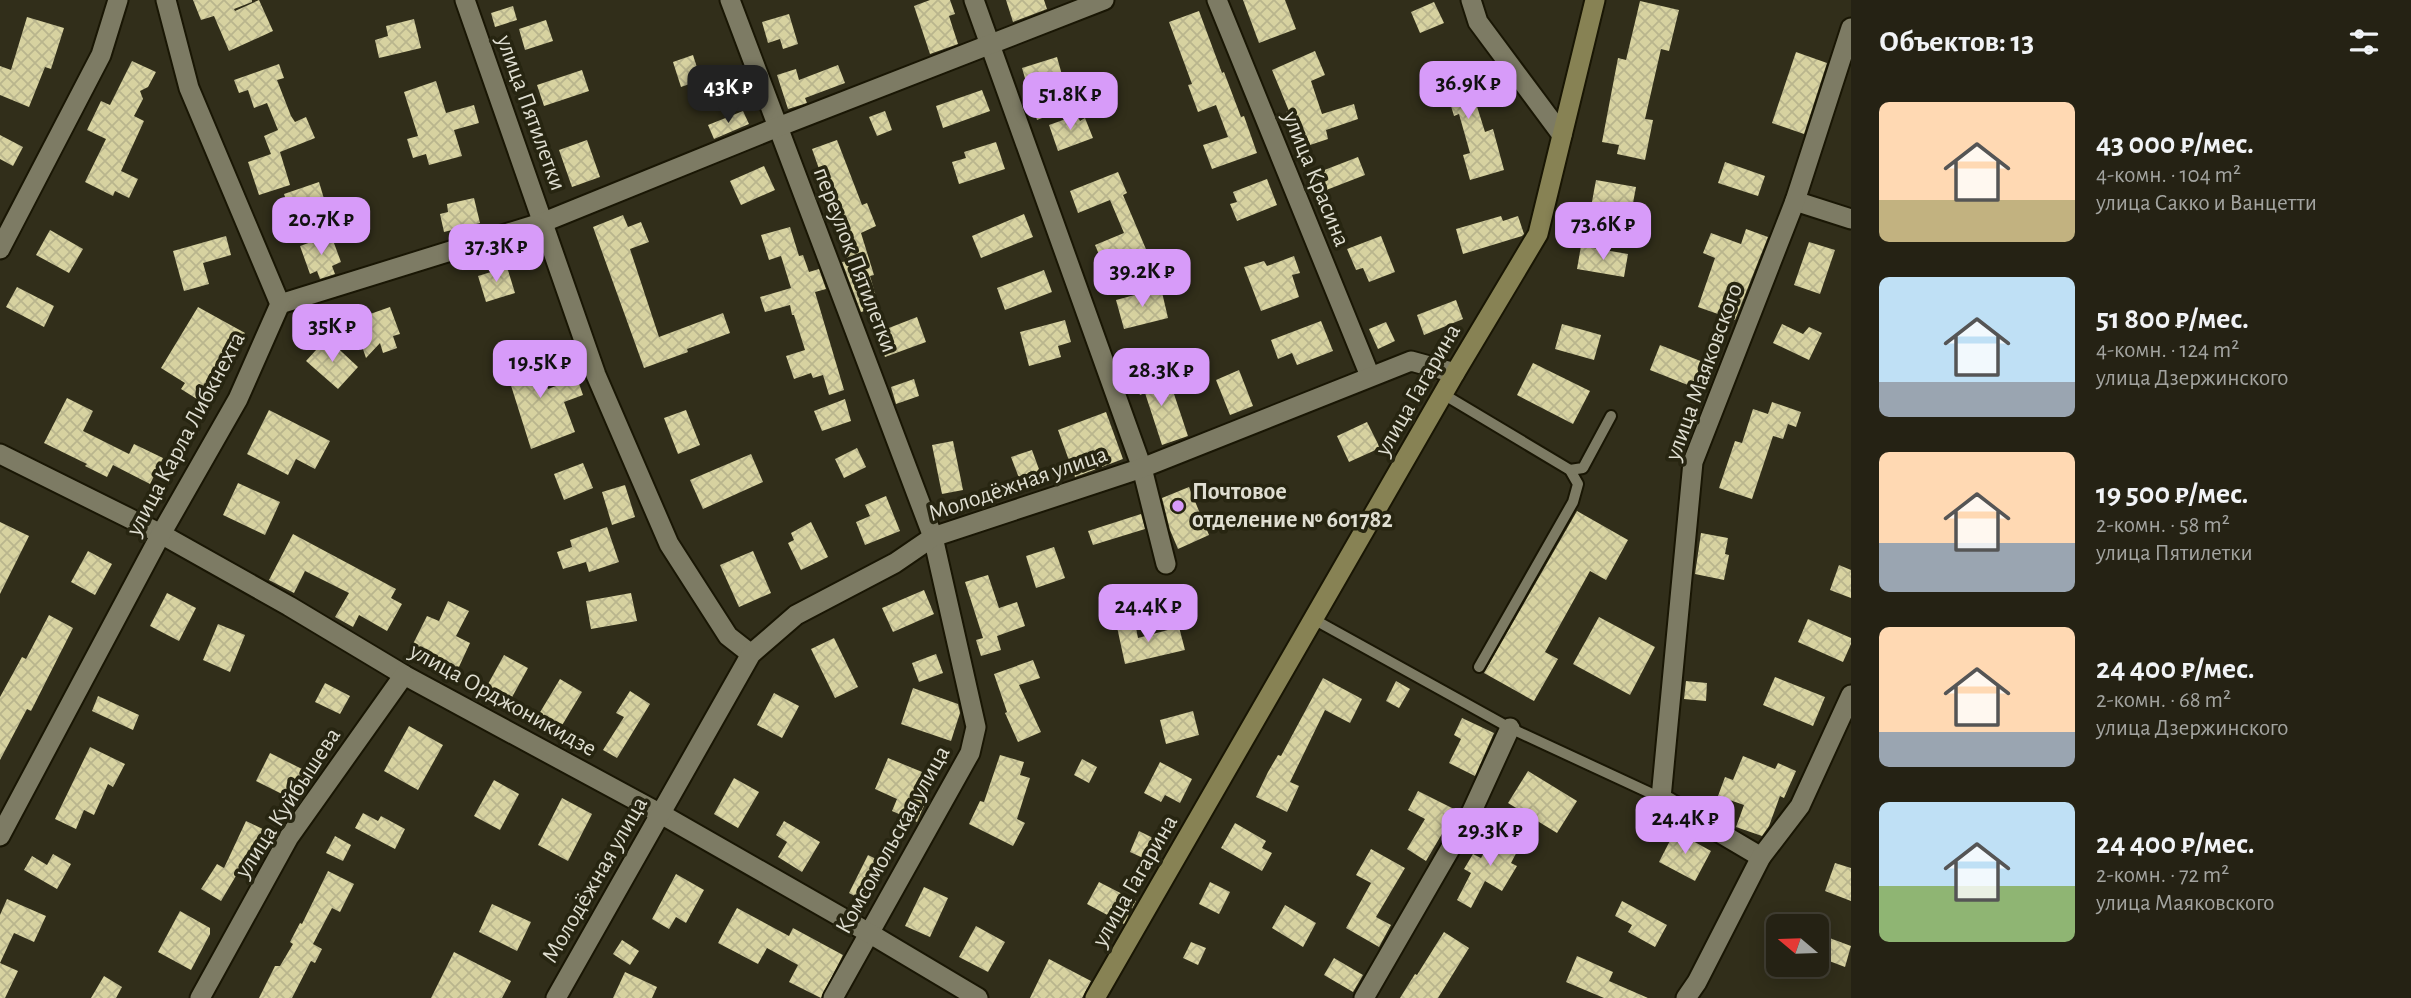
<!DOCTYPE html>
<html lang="ru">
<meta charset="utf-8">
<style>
:root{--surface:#252214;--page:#2d2a1d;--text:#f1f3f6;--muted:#a3a4a0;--line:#423f34;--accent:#d79bf9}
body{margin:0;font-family:"Alegreya Sans",sans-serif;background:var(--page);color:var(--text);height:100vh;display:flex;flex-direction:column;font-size:26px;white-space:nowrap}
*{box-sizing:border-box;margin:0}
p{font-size:23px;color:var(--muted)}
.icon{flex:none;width:38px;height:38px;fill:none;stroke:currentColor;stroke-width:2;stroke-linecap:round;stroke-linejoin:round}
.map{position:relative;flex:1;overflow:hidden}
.panel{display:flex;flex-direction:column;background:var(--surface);width:560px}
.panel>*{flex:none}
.needle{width:46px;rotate:289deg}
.buttons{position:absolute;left:1766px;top:914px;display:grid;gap:14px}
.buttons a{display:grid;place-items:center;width:63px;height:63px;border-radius:10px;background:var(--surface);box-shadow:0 4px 18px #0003,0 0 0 2px var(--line);font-size:35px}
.price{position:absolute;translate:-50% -60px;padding:0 16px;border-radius:14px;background:var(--accent);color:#111;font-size:23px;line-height:46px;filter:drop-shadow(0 2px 4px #0008)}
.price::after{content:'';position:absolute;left:50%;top:42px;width:21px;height:16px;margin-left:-10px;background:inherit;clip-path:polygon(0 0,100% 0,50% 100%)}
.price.active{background:#222;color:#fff}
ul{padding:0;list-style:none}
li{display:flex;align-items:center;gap:21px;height:175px;padding:0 28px}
li span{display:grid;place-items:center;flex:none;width:196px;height:140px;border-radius:10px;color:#555}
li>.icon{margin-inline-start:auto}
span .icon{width:84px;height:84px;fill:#fffc;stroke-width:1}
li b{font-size:30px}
h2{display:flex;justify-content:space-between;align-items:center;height:84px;padding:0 28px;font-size:30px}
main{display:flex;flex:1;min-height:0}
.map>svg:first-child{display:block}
.building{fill:url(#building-cross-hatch)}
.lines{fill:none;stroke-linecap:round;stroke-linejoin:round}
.service-casing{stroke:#191604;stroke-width:14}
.minor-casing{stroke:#191604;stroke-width:23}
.secondary-casing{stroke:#191604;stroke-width:23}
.service{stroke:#7d7b64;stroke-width:10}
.minor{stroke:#7d7b64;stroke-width:19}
.secondary{stroke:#878254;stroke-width:19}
.poi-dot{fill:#d79bf9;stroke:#272511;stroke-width:2.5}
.labels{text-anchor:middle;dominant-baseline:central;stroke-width:7;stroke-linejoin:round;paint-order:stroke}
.street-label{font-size:24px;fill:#dfded1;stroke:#272511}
.poi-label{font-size:24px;font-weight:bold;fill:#dfded1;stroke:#272511;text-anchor:start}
</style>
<main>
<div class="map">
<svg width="1851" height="998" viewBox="0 0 1851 998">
<defs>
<pattern id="building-cross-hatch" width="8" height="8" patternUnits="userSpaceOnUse" patternTransform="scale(1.75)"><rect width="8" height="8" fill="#d7d2a0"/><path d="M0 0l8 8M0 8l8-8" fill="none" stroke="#b9b58d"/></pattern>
</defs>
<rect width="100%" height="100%" fill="#312e1a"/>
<!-- building -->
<g class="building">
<polygon points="193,0 252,0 252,2 234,9 235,11 259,0 273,31 229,51 214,16 201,20"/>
<polygon points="930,0 950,0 955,14 949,16 958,44 930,54 914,6"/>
<polygon points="1006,0 1044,0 1047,9 1013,22"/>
<polygon points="1243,0 1285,0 1296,29 1259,43"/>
<polygon points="1640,1 1679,10 1669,51 1661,49 1645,119 1653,120 1645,160 1617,154 1619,145 1602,142 1618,58 1626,60"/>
<polygon points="1434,2 1444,23 1420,33 1411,12"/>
<polygon points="513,6 517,20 495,27 491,13"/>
<polygon points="1199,11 1222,73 1224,72 1241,117 1244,116 1257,153 1212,169 1203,145 1228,137 1216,105 1198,112 1188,85 1192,84 1169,22"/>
<polygon points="789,14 798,44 783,49 780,39 768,43 762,22"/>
<polygon points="27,17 64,28 51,69 45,67 29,107 0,95 0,66 11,70"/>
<polygon points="414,19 421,48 379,58 375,40 388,36 386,26"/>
<polygon points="546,20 553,41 525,50 519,29"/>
<polygon points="1315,51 1325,75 1311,81 1322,114 1354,104 1358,119 1326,130 1328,139 1310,145 1306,135 1295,139 1286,112 1289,111 1272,70"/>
<polygon points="1796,52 1827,63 1804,134 1772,123"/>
<polygon points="693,55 701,80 681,87 673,62"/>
<polygon points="1057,57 1062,75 1047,80 1058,112 1037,120 1022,68"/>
<polygon points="132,61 156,72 148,87 140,91 143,99 134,116 144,121 121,171 138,179 129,198 115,191 113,196 85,182 106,139 87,130 101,101 110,105"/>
<polygon points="1463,62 1485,132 1493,129 1504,170 1470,180 1463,155 1470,153 1459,114 1454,116 1448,96 1433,101 1427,84 1438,81 1435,71"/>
<polygon points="279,64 284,78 277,80 291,116 295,122 306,117 315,138 280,152 290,185 259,195 248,162 271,154 264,136 278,130 267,103 254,108 248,90 239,93 234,80"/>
<polygon points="838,65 845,83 805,98 807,103 788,109 777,75 796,69 799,80"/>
<polygon points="582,70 589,91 544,106 537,85"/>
<polygon points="436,81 446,113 474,105 479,123 454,130 462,156 429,165 426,154 413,158 407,139 418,136 404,92"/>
<polygon points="982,90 990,111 943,128 936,106"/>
<polygon points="743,111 749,124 714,139 708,125"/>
<polygon points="885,111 892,130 877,136 869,117"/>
<polygon points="1077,115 1080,121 1085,118 1093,138 1058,151 1049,125"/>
<polygon points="0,135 23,147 13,166 0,159"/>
<polygon points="587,140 600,177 572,187 559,150"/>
<polygon points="837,140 862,205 867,203 876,226 861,233 874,275 870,276 879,307 861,312 842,262 848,261 819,185 824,183 812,149"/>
<polygon points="996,142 1005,169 959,184 952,162 966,158 964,152"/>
<polygon points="1358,157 1365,175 1316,194 1309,176"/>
<polygon points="1725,162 1765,176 1758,196 1718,183"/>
<polygon points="764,166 775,190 741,205 730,181"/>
<polygon points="1118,172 1127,193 1123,195 1137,228 1133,229 1137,228 1148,254 1106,271 1095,245 1124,233 1110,200 1078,213 1070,191"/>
<polygon points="1267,179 1277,205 1237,221 1230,204 1237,202 1233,192"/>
<polygon points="1596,180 1636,187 1631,214 1591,207"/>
<polygon points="319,182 325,202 291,214 284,194"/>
<polygon points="474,198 480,223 444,232 440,214 448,212 447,204"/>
<polygon points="1024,214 1033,237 981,258 972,236"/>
<polygon points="623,215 628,227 641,222 649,242 630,249 659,337 723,313 730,333 687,349 688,352 644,368 593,227"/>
<polygon points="1501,216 1503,221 1518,216 1524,234 1522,236 1463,254 1456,229"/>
<polygon points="790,227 799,256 803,255 809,272 819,269 826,289 815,292 844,390 829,395 823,375 813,378 811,373 794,379 786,356 805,350 794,315 792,315 790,305 765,312 760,297 791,288 781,256 769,260 761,235"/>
<polygon points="1746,229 1768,237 1735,320 1698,307 1715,258 1703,253 1711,233 1741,244"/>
<polygon points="50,230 83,249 69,273 36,255"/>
<polygon points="331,235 341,262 332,266 335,274 320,279 317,271 310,274 300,246"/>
<polygon points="226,236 231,255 203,263 209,284 184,291 173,251"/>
<polygon points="1381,236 1395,272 1369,282 1363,268 1356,270 1347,249"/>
<polygon points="1809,242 1835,250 1820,294 1794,285"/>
<polygon points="1581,246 1628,254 1624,277 1577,269"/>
<polygon points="1294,256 1300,273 1292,275 1299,297 1261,311 1244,267 1264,261 1267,266"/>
<polygon points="507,267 515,293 486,302 478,276"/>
<polygon points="1044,270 1052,292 1005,310 997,288"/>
<polygon points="17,287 54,306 44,327 6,307"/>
<polygon points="1161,288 1168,318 1124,329 1116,300"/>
<polygon points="1456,300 1463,319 1424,335 1417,315"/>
<polygon points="198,307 245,333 221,377 225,379 208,406 181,389 185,383 161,368"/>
<polygon points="390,307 400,334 393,336 397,348 383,353 380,343 366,358 353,320"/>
<polygon points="917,317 926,342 885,357 876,333"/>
<polygon points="1065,320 1071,342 1058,346 1061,357 1029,366 1020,332"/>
<polygon points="1321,321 1333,351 1297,365 1292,353 1278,359 1271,340"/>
<polygon points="1386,322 1395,341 1378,349 1369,329"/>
<polygon points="1562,324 1601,335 1594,360 1555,349"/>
<polygon points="1782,324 1803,334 1809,327 1822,333 1809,360 1773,343"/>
<polygon points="327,338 358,367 338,389 306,361"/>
<polygon points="1660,345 1708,364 1698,389 1650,370"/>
<polygon points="533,349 548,389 577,378 583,395 564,402 575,432 531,449 503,360"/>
<polygon points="1533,363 1590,391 1573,424 1517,395"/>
<polygon points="1151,367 1162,394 1173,391 1188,436 1162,445 1145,393 1140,395 1132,375"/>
<polygon points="1239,370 1253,406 1230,415 1216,380"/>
<polygon points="914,379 919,396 896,404 891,387"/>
<polygon points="67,398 93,411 83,431 129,454 134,444 163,458 150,484 113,465 107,477 85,466 87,464 44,443"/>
<polygon points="845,399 851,421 822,431 814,411"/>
<polygon points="1772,402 1801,412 1796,427 1788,424 1783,439 1773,436 1752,499 1719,488 1735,441 1742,443 1753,409 1768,414"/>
<polygon points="269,410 330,441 315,469 296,459 288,475 247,454"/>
<polygon points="686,410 700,445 678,454 664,418"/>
<polygon points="1106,412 1123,459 1075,477 1058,430"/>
<polygon points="1367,422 1380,448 1349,462 1337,436"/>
<polygon points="953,441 963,490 942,494 932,445"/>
<polygon points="857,448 866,467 844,478 835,459"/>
<polygon points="1032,450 1044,483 1024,491 1011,457"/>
<polygon points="751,454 763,482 703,509 690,480"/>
<polygon points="583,463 593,488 564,500 554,474"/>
<polygon points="238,483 280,502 265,535 223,515"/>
<polygon points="625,485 635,517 612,525 602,492"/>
<polygon points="1189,487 1209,535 1178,549 1170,530 1162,498"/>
<polygon points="886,496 900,531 865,545 856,522 870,516 865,505"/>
<polygon points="1577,511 1628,540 1606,580 1590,571 1545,652 1558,659 1534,701 1484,673"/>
<polygon points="1141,514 1145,529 1093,545 1088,531"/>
<polygon points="0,522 29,536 0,594"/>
<polygon points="811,522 828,557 801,570 788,543 794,540 791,533"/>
<polygon points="607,527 619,562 589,572 586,562 563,569 557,552 572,547 570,540"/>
<polygon points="1701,533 1728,538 1725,554 1729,555 1724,580 1695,574"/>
<polygon points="293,534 396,589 391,598 402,604 387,631 359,615 353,627 335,617 349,593 305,571 294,593 269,580"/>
<polygon points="1054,547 1065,578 1036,588 1026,556"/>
<polygon points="88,551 112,564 95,595 71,582"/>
<polygon points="753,551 771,593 739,607 720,565"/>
<polygon points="1839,565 1851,570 1851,598 1830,590"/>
<polygon points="988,575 999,608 1017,602 1025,626 997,636 1001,650 981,656 976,640 983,638 965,582"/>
<polygon points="924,590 934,614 893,632 882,608"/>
<polygon points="167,593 196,608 179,641 150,626"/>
<polygon points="631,593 637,621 591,629 586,601"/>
<polygon points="448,601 469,611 456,636 470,643 458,669 412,646 427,616 439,621"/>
<polygon points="49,615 73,628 31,711 27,709 0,760 0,697 22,657 26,659"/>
<polygon points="1599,617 1655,647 1630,695 1573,664"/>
<polygon points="1808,619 1851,638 1851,644 1843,662 1798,642"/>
<polygon points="1135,623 1138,638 1179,627 1185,650 1125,664 1117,627"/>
<polygon points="218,624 245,635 230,672 203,660"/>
<polygon points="834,638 858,687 835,698 811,649"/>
<polygon points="936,654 943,673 919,682 912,663"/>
<polygon points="504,655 528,668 511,699 487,686"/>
<polygon points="1033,660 1040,678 1019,685 1041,732 1018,742 1005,713 1007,712 994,674"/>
<polygon points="1775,677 1825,697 1813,726 1763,705"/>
<polygon points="1323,678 1362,699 1350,723 1325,710 1290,782 1299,786 1287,812 1256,797 1268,772 1278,755 1281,756"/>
<polygon points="560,679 582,692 561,727 539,714"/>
<polygon points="1396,681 1410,689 1399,708 1386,701"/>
<polygon points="1686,681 1707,683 1706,701 1684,699"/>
<polygon points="325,683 350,696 340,714 315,702"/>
<polygon points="913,688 958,704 960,713 951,741 901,724"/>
<polygon points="630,691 650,704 617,758 603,750 624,717 616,713"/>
<polygon points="774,693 799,706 782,738 757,725"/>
<polygon points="98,696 139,715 133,730 92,711"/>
<polygon points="1193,711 1199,735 1166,744 1160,720"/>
<polygon points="1462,718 1494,733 1475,776 1449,763 1461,739 1454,735"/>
<polygon points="409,726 443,745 418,790 384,771"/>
<polygon points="90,747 125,764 113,787 108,784 94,815 84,810 76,829 55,819"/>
<polygon points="270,753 308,772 294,800 256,781"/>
<polygon points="1000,755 1024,762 1020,775 1030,778 1017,819 1025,823 1013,846 969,824 980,801 984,802"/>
<polygon points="1743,756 1775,769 1778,763 1796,771 1784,798 1780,796 1769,826 1762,836 1736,827 1744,805 1718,796 1725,777 1733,780"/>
<polygon points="888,758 927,774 918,797 926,801 917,822 892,811 897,799 875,789"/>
<polygon points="1082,759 1097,767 1089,783 1074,775"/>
<polygon points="1160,762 1192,779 1180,803 1165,795 1161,802 1144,793"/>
<polygon points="1528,771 1577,801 1557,833 1508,803"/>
<polygon points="734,778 759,792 738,828 714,814"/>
<polygon points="494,780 519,794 500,830 474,816"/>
<polygon points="1418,791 1456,810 1426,861 1407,849 1425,819 1408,810"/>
<polygon points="562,798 592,814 568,861 538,845"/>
<polygon points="363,813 378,821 381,816 405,829 395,849 355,828"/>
<polygon points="246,821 273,834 259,865 246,859 221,901 201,889 217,864 224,868"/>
<polygon points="784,821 820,842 802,872 778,857 787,842 776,835"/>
<polygon points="1235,823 1266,841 1262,848 1272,853 1262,871 1221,848"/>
<polygon points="1139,831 1163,843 1154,863 1130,852"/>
<polygon points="1675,831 1711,851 1695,881 1659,862"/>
<polygon points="1495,832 1520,846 1511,863 1517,866 1502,891 1485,881 1471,908 1457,900 1471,873 1464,869 1473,854 1481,858"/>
<polygon points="335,836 351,845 343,861 326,853"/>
<polygon points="1371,849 1405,868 1376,917 1391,925 1379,947 1346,928 1371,883 1356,875"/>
<polygon points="53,854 71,864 57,889 24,870 32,856 47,865"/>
<polygon points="868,855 888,865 868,903 849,893"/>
<polygon points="1835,863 1851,868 1851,901 1825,891"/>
<polygon points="328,871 354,884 340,912 332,908 313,944 322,949 315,963 311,961 292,998 259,998 275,966 280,966 293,944 290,942 300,923 302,924"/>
<polygon points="676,874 704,890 686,923 676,917 669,929 652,919"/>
<polygon points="1099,882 1136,901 1124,924 1087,904"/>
<polygon points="1210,882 1230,892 1219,914 1199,904"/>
<polygon points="924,887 948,898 930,937 905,926"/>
<polygon points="7,899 46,916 34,942 14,933 0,963 18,971 5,998 0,998 0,915"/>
<polygon points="1622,901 1667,925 1655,947 1628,932 1632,925 1615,916"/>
<polygon points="492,904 531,922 517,951 479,932"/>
<polygon points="1285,905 1316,923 1303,947 1272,928"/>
<polygon points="737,908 789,936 793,928 843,955 821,998 789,982 798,965 767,948 758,964 718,943"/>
<polygon points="180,911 210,928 210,934 191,970 158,952"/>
<polygon points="976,926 1005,942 988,972 959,957"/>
<polygon points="1444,932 1469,948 1438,998 1400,998 1415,974 1417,975"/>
<polygon points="1816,933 1851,946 1845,967 1816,956"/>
<polygon points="622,940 639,951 630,965 613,954"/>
<polygon points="1191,942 1206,948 1198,965 1183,958"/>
<polygon points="454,952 511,981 502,998 431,998"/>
<polygon points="1577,956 1613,972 1609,981 1648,998 1604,998 1566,982"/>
<polygon points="1334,958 1363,975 1353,992 1324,975"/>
<polygon points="1049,959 1091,981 1082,998 1030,998"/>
<polygon points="625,972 657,987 652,998 613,998"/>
<polygon points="104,976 122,987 116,998 91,998"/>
</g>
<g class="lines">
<defs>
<g id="service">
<polyline points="1443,394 1570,470 1578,484 1573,502 1479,667"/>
<polyline points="1570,470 1583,468 1611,416"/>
<polyline points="1315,620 1510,728 1661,798"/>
</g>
<g id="minor">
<polyline points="465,0 596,375 669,544 728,636 751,654"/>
<polyline points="730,0 933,537 976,727 970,753 833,998"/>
<polyline points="974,0 1142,468 1166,564"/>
<polyline points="1217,0 1370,376"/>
<polyline points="1471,0 1478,22 1562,135"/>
<polyline points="1795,201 1851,219"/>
<polyline points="0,249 101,55 118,0"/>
<polyline points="280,304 544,222 778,127 1104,0"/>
<polyline points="0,454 161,534 289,606 404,675 661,814 869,933 978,998"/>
<polyline points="0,836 161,534 238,399 280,304 189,88 166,0"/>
<polyline points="1761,857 1661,798 1693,462 1795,201 1851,28"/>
<polyline points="200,998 289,837 404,675"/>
<polyline points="556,998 751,654 796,615 895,563 933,537 1142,468 1411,361 1455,373"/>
<polyline points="1364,998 1472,811 1510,728"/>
<polyline points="1686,998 1697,982 1761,857 1800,806 1851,695"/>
</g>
<polyline id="secondary" points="1095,998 1455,373 1538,234 1595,0"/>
</defs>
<!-- service casing -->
<use href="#service" class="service-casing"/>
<!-- minor casing -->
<use href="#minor" class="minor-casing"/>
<!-- secondary casing -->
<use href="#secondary" class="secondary-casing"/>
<!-- service -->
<use href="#service" class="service"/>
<!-- minor -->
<use href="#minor" class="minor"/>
<!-- secondary -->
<use href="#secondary" class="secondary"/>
</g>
<!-- markers -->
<circle class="poi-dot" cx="1178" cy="506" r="7"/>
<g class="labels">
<!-- street labels -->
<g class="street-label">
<text transform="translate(531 113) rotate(70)">улица Пятилетки</text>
<text transform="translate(1316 179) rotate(68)">улица Красина</text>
<text transform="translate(855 260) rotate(69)">переулок Пятилетки</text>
<text transform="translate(1704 372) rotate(-70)">улица Маяковского</text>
<text transform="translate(1418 390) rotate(-60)">улица Гагарина</text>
<text transform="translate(186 434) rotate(-62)">улица Карла Либкнехта</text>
<text transform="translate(1018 484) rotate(-19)">Молодёжная улица</text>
<text transform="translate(503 700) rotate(29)">улица Орджоникидзе</text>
<text transform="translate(288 803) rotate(-57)">улица Куйбышева</text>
<text transform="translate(893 840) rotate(-61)">Комсомольская улица</text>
<text transform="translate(595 880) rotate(-60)">Молодёжная улица</text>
<text transform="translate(1135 881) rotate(-60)">улица Гагарина</text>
</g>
<!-- poi labels -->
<g class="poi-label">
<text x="1192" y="492">Почтовое<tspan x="1192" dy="28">отделение № 601782</tspan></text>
</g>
</g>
</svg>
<div class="buttons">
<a><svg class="needle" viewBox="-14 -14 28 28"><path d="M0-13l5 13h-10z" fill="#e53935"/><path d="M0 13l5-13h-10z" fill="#a3a4a0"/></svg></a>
</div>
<b class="price" style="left:1468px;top:121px">36.9K ₽</b>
<b class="price active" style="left:728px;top:125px">43K ₽</b>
<b class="price" style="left:1070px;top:132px">51.8K ₽</b>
<b class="price" style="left:321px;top:257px">20.7K ₽</b>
<b class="price" style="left:1603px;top:262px">73.6K ₽</b>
<b class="price" style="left:496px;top:284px">37.3K ₽</b>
<b class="price" style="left:1142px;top:309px">39.2K ₽</b>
<b class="price" style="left:332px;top:364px">35K ₽</b>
<b class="price" style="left:540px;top:400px">19.5K ₽</b>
<b class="price" style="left:1161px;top:408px">28.3K ₽</b>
<b class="price" style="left:1148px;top:644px">24.4K ₽</b>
<b class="price" style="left:1685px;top:856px">24.4K ₽</b>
<b class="price" style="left:1490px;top:868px">29.3K ₽</b>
</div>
<section class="panel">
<h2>Объектов: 13<svg class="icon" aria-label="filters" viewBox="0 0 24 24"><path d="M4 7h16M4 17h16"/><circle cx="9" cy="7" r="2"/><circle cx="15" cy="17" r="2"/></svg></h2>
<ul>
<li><span style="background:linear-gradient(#ffd9b3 70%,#c2b280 0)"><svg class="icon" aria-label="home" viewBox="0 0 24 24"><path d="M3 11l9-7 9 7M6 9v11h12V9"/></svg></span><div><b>43 000 ₽/мес.</b><p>4-комн. · 104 m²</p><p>улица Сакко и Ванцетти</p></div></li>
<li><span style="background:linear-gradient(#bfe0f5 75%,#9aa5b1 0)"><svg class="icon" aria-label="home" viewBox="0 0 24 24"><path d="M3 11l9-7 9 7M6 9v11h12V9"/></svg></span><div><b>51 800 ₽/мес.</b><p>4-комн. · 124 m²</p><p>улица Дзержинского</p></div></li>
<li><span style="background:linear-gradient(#ffd9b3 65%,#9aa5b1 0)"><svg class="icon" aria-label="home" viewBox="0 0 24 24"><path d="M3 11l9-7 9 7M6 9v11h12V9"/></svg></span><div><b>19 500 ₽/мес.</b><p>2-комн. · 58 m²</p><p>улица Пятилетки</p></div></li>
<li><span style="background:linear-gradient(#ffd9b3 75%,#9aa5b1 0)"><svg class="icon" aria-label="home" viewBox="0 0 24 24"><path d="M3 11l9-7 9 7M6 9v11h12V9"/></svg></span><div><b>24 400 ₽/мес.</b><p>2-комн. · 68 m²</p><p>улица Дзержинского</p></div></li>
<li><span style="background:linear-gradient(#bfe0f5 60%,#8fb573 0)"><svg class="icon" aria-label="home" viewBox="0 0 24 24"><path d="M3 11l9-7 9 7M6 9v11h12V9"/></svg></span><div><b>24 400 ₽/мес.</b><p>2-комн. · 72 m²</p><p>улица Маяковского</p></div></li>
</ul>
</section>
</main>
